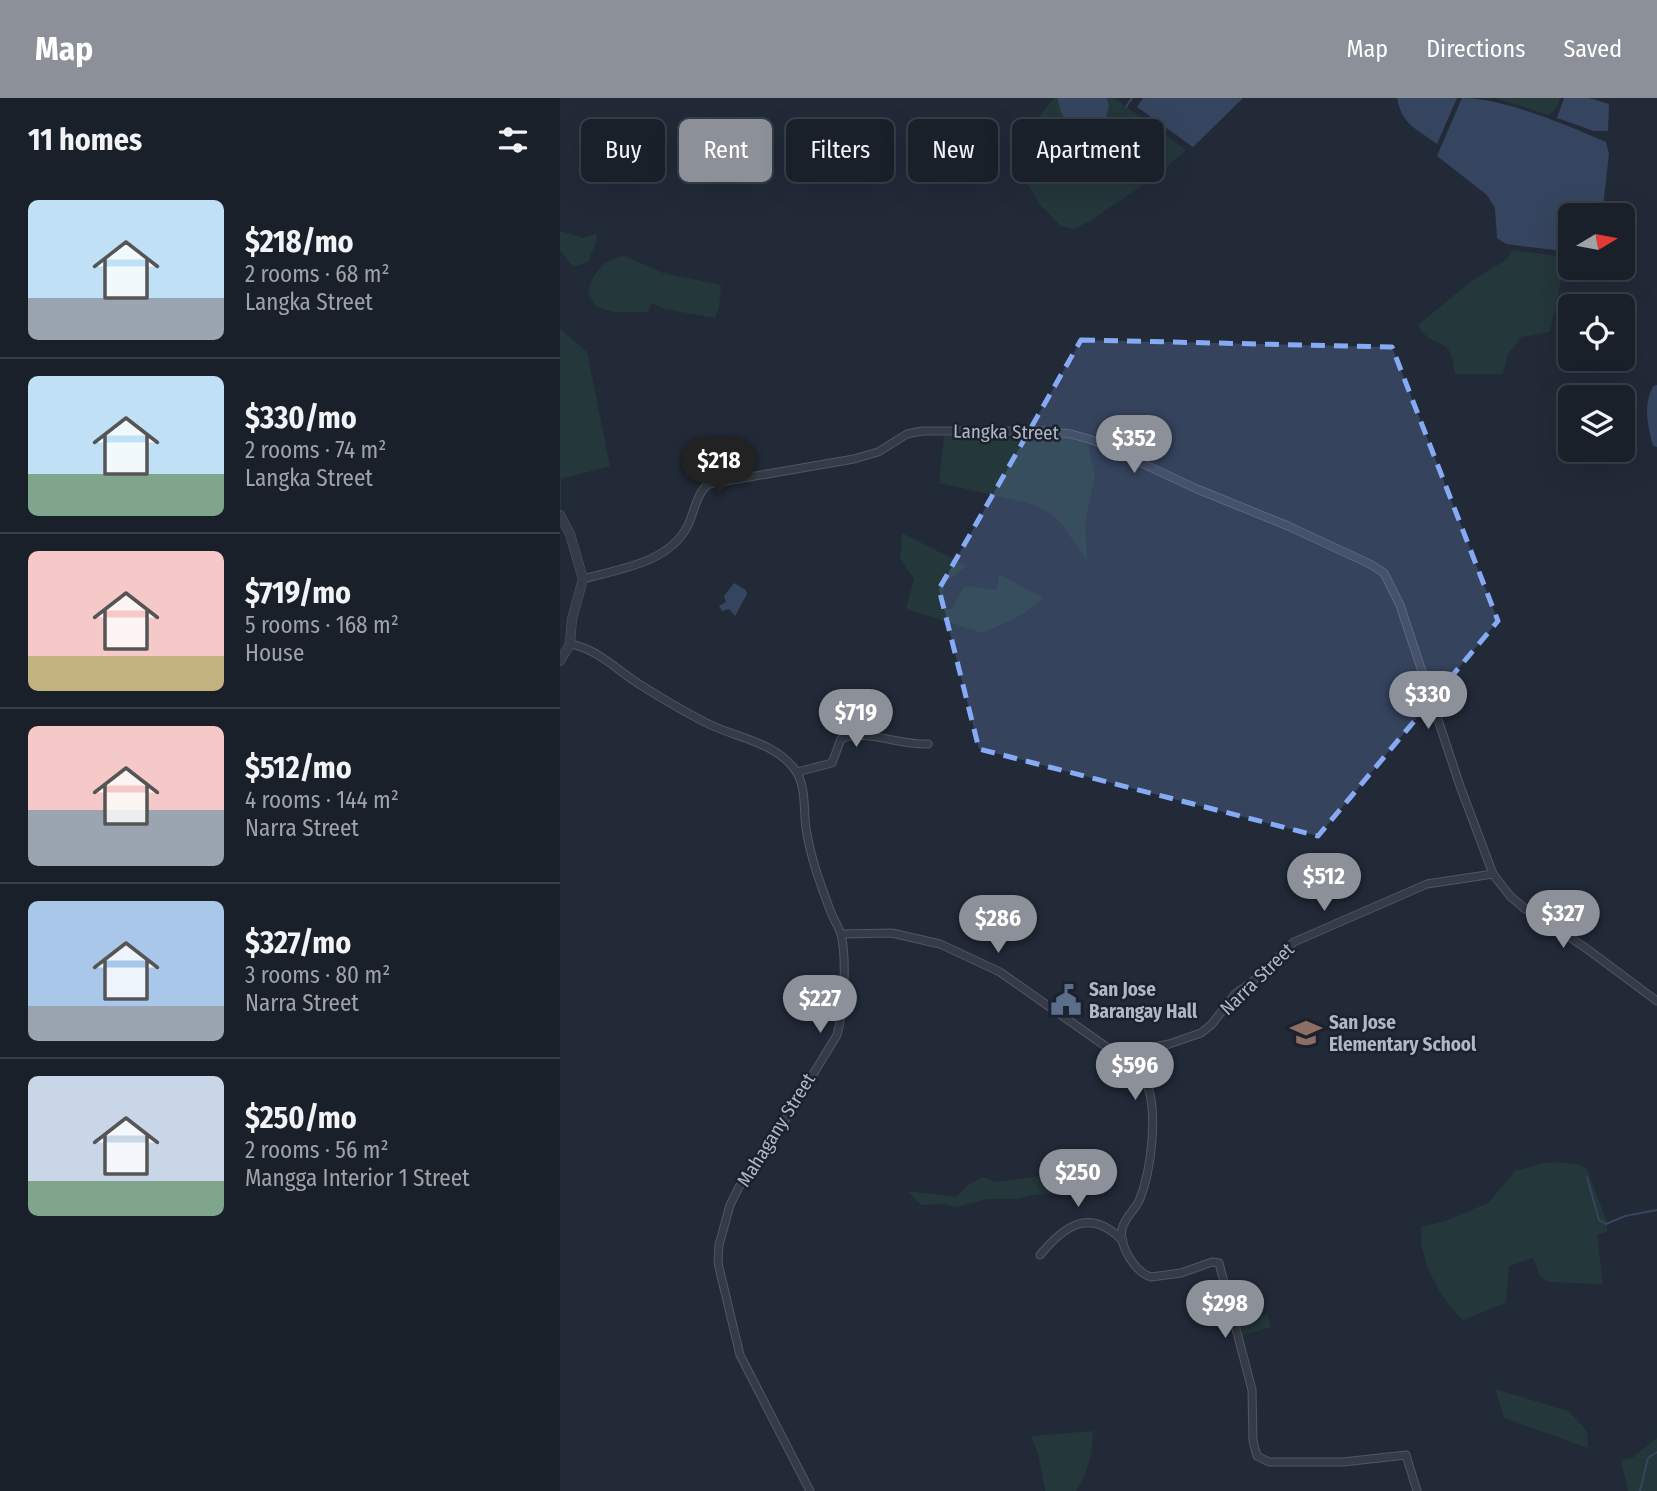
<!DOCTYPE html>
<meta charset="utf-8">
<style>
:root{--surface:#1a202a;--page:#232832;--text:#f1f3f6;--muted:#9fa3a8;--line:#383e47;--accent:#8c9099}
body{margin:0;font-family:"Fira Sans Condensed",sans-serif;background:var(--page);color:var(--text);height:100vh;display:flex;flex-direction:column;font-size:26px;white-space:nowrap}
*{box-sizing:border-box;margin:0}
p{font-size:23px;color:var(--muted)}
.icon{flex:none;width:38px;height:38px;fill:none;stroke:currentColor;stroke-width:2;stroke-linecap:round;stroke-linejoin:round}
.map{position:relative;flex:1;overflow:hidden}
.panel{display:flex;flex-direction:column;background:var(--surface);width:560px}
.panel>*{flex:none}
.top-card{position:absolute;left:21px;top:21px;width:665px;height:63px;display:flex;gap:14px}
.needle{width:46px;rotate:80deg}
.buttons{position:absolute;left:998px;top:105px;display:grid;gap:14px}
.buttons a{display:grid;place-items:center;width:77px;height:77px;border-radius:10px;background:var(--surface);box-shadow:0 7px 28px #0002,0 0 0 2px var(--line);font-size:35px}
.price{position:absolute;translate:-50% -60px;padding:0 16px;border-radius:24px;background:var(--accent);color:#fff;font-size:23px;line-height:46px;filter:drop-shadow(0 2px 4px #0008)}
.price::after{content:'';position:absolute;left:50%;top:42px;width:21px;height:16px;margin-left:-10px;background:inherit;clip-path:polygon(0 0,100% 0,50% 100%)}
.price.active{background:#222;color:#fff}
ul{padding:0;list-style:none}
li{display:flex;align-items:center;gap:21px;height:175px;padding:0 28px}
li+li{border-top:2px solid var(--line)}
li span{display:grid;place-items:center;flex:none;width:196px;height:140px;border-radius:10px;color:#555}
li>.icon{margin-inline-start:auto}
span .icon{width:84px;height:84px;fill:#fffc;stroke-width:1}
li b{font-size:30px}
h2{display:flex;justify-content:space-between;align-items:center;height:84px;padding:0 28px;font-size:30px}
.chip{padding:0 24px;border-radius:10px;background:var(--surface);box-shadow:0 7px 28px #0002,0 0 0 2px var(--line);font-size:24px;line-height:63px}
.chip.active{background:var(--accent);color:#fff}
header{display:flex;align-items:center;gap:42px;box-sizing:border-box;height:98px;padding:0 35px;background:var(--accent);color:#fff}
header strong{font-size:33px}
nav{display:flex;gap:38px;margin-inline-start:auto;font-size:24px}
main{display:flex;flex:1;min-height:0}
.map>svg:first-child{display:block}
.green{fill:#24373a}
.water{fill:#36455f}
.lines{fill:none;stroke-linecap:round;stroke-linejoin:round}
.stream{stroke:#36455f;stroke-width:2}
.river{stroke:#36455f;stroke-width:10}
.minor-casing{stroke:#505763;stroke-width:9}
.tertiary-casing{stroke:#505763;stroke-width:10}
.minor{stroke:#353c48;stroke-width:7}
.tertiary{stroke:#353c48;stroke-width:9}
.marked{fill:#86aaf4;fill-opacity:0.2;stroke:#86aaf4;stroke-width:5;stroke-dasharray:14 9;stroke-linejoin:round}
.labels{text-anchor:middle;dominant-baseline:central;stroke-width:5;stroke-linejoin:round;paint-order:stroke}
.street-label{font-size:19px;fill:#b0b7c5;stroke:#1b212d}
.poi-label{font-size:19px;font-weight:bold;fill:#b0b7c5;stroke:#1b212d;text-anchor:start}
</style>
<header>
<strong>Map</strong>
<nav><a>Map</a><a>Directions</a><a>Saved</a></nav>
</header>
<main>
<section class="panel">
<h2>11 homes<svg class="icon" aria-label="filters" viewBox="0 0 24 24"><path d="M4 7h16M4 17h16"/><circle cx="9" cy="7" r="2"/><circle cx="15" cy="17" r="2"/></svg></h2>
<ul>
<li><span style="background:linear-gradient(#bfe0f5 70%,#9aa5b1 0)"><svg class="icon" aria-label="home" viewBox="0 0 24 24"><path d="M3 11l9-7 9 7M6 9v11h12V9"/></svg></span><div><b>$218/mo</b><p>2 rooms · 68 m²</p><p>Langka Street</p></div></li>
<li><span style="background:linear-gradient(#bfe0f5 70%,#7fa58c 0)"><svg class="icon" aria-label="home" viewBox="0 0 24 24"><path d="M3 11l9-7 9 7M6 9v11h12V9"/></svg></span><div><b>$330/mo</b><p>2 rooms · 74 m²</p><p>Langka Street</p></div></li>
<li><span style="background:linear-gradient(#f6c9c9 75%,#c2b280 0)"><svg class="icon" aria-label="home" viewBox="0 0 24 24"><path d="M3 11l9-7 9 7M6 9v11h12V9"/></svg></span><div><b>$719/mo</b><p>5 rooms · 168 m²</p><p>House</p></div></li>
<li><span style="background:linear-gradient(#f6c9c9 60%,#9aa5b1 0)"><svg class="icon" aria-label="home" viewBox="0 0 24 24"><path d="M3 11l9-7 9 7M6 9v11h12V9"/></svg></span><div><b>$512/mo</b><p>4 rooms · 144 m²</p><p>Narra Street</p></div></li>
<li><span style="background:linear-gradient(#a9c7e8 75%,#9aa5b1 0)"><svg class="icon" aria-label="home" viewBox="0 0 24 24"><path d="M3 11l9-7 9 7M6 9v11h12V9"/></svg></span><div><b>$327/mo</b><p>3 rooms · 80 m²</p><p>Narra Street</p></div></li>
<li><span style="background:linear-gradient(#c9d6e8 75%,#7fa58c 0)"><svg class="icon" aria-label="home" viewBox="0 0 24 24"><path d="M3 11l9-7 9 7M6 9v11h12V9"/></svg></span><div><b>$250/mo</b><p>2 rooms · 56 m²</p><p>Mangga Interior 1 Street</p></div></li>
</ul>
</section>
<div class="map">
<svg width="1097" height="1393" viewBox="0 0 1097 1393">
<rect width="100%" height="100%" fill="#222a38"/>
<!-- green -->
<g class="green">
<polygon points="494,0 497,0 502,17 549,7 547,0 554,0 626,52 598,77 530,123 514,131 501,128 481,108 455,66 458,45"/>
<polygon points="935,0 1000,0 997,9 989,17"/>
<polygon points="0,133 23,140 36,136 37,142 28,164 14,169 0,153"/>
<path d="M952 152 1006 159 990 234 962 239 948 256 943 276H895C892 233 873 255 858 227L910 184 947 161Z"/>
<path d="M65 158 103 175 161 187 159 210 155 220 104 211 92 205 88 214H54L36 209 28 194C32 176 45 159 65 158Z"/>
<polygon points="0,231 27,254 50,368 1,381 1,414 0,413"/>
<polygon points="477,337 510,339 528,346 535,378 525,426 527,462 500,424 487,413 465,404 379,385 384,338"/>
<polygon points="342,435 407,468 384,485 380,509 391,512 405,488 437,492 439,476 483,500 463,516 423,535 346,511 354,481 340,461"/>
<path d="M997 1064 1019 1067 1027 1071 1047 1124V1134L1037 1136 1043 1186 988 1184 980 1178 973 1160 949 1168 946 1205 903 1222C880 1201 858 1161 861 1129L885 1123 928 1105 955 1073 979 1066Z"/>
<polygon points="497,1076 492,1096 471,1097 457,1101 428,1101 396,1109 384,1106 361,1107 347,1093 396,1099 409,1086 423,1079 435,1084"/>
<polygon points="707,1216 711,1229 683,1237 680,1224"/>
<polygon points="935,1291 1008,1313 1027,1333 1028,1350 944,1320"/>
<path d="M533 1333C533 1354 528 1375 516 1393H485L478 1355 471 1338Z"/>
<polygon points="1097,1340 1097,1393 1068,1393 1061,1362 1072,1360"/>
</g>
<!-- water -->
<g class="water">
<polygon points="497,0 547,0 549,7 543,34 524,39 502,17"/>
<polygon points="583,0 683,0 633,49 577,9"/>
<path d="M837 0H897L877 46C857 31 842 27 837 0Z"/>
<path d="M902 0C944 0 1006 27 1046 44L1049 56 1042 117H1010V154L946 146 937 140 935 110 927 97 877 58Z"/>
<polygon points="1004,0 1029,0 1049,6 1048,33 1034,33 997,20"/>
<polygon points="174,485 186,492 187,496 175,518 169,511 162,513 159,508 166,504 164,498"/>
</g>
<g class="lines">
<!-- stream -->
<g class="stream">
<polyline points="566,9 572,0"/>
<polyline points="1027,1079 1039,1122 1046,1126 1065,1118 1097,1112"/>
<polyline points="1080,1393 1088,1360 1097,1354"/>
</g>
<!-- river -->
<path class="river" d="M1097 292C1088 308 1093 327 1097 344"/>
<defs>
<g id="minor">
<path d="M23 481C59 471 108 465 127 429 134 416 137 393 149 386L294 361 318 354 347 336 362 333H484L511 336 532 342 637 391 728 428 810 466 824 475 840 507 900 688 933 776 950 798 964 810 1023 848 1097 903"/>
<path d="M10 546C36 550 57 572 79 586 103 601 127 616 153 628 180 640 213 645 233 669 247 686 243 709 246 730 250 758 260 785 270 812 273 820 278 828 281 836 287 861 284 912 277 937L205 1055 179 1089 170 1107 159 1147 158 1165 180 1257 250 1393"/>
<path d="M237 674 272 665 281 641C301 630 343 648 368 646"/>
<polyline points="281,836 332,835 380,846 440,874 548,950 571,954 609,946 641,935 652,926 675,896 691,885 734,844 867,786 933,776"/>
<path d="M551 952C562 961 576 967 584 980 600 1009 591 1074 579 1103 574 1113 565 1119 562 1131 559 1148 575 1174 591 1179L621 1175 652 1164 659 1165 692 1292 693 1343 697 1358 709 1364H783L846 1357 857 1393"/>
<path d="M480 1157C505 1127 530 1109 563 1143"/>
</g>
<polyline id="tertiary" points="0,417 10,436 23,481 12,521 10,546 0,563"/>
</defs>
<!-- minor casing -->
<use href="#minor" class="minor-casing"/>
<!-- tertiary casing -->
<use href="#tertiary" class="tertiary-casing"/>
<!-- minor -->
<use href="#minor" class="minor"/>
<!-- tertiary -->
<use href="#tertiary" class="tertiary"/>
</g>
<!-- marked area -->
<path class="marked" d="M521 242 832 249 938 523 758 738 419 651 379 491Z"/>
<!-- icons -->
<defs>
<symbol id="civic-bare" viewBox="-9 -9 18 18"><path d="M-.6-6.5H3V-4.5H.6V-3L4-1V1h2V6H-6V1h2V-1L-.6-3ZM-1.2 2.5V6h2.4V2.5Z" fill="#5c6f8a" stroke="#1b212d" stroke-width="2.5" paint-order="stroke"/></symbol>
<symbol id="school-bare" viewBox="-9 -9 18 18"><path d="M0-5L7-2L0 1L-7-2ZM-4 1L0 2.5L4 1V4Q0 6-4 4Z" fill="#8d6e63" stroke="#1b212d" stroke-width="2.5" paint-order="stroke"/></symbol>
</defs>
<g fill-rule="evenodd">
<use href="#civic-bare" x="484" y="880" width="44" height="44"/>
<use href="#school-bare" x="724" y="913" width="44" height="44"/>
</g>
<g class="labels">
<!-- street labels -->
<g class="street-label">
<text transform="translate(446 334) rotate(1)">Langka Street</text>
<text transform="translate(697 881) rotate(-44)">Narra Street</text>
<text transform="translate(216 1032) rotate(-58)">Mahagany Street</text>
</g>
<!-- poi labels -->
<g class="poi-label">
<text x="529" y="891">San Jose<tspan x="529" dy="22">Barangay Hall</tspan></text>
<text x="769" y="924">San Jose<tspan x="769" dy="22">Elementary School</tspan></text>
</g>
</g>
</svg>
<div class="buttons">
<a><svg class="needle" viewBox="-14 -14 28 28"><path d="M0-13l5 13h-10z" fill="#e53935"/><path d="M0 13l5-13h-10z" fill="#9fa3a8"/></svg></a>
<a><svg class="icon" aria-label="locate" viewBox="0 0 24 24"><circle cx="12" cy="12" r="6"/><path d="M12 2v4M12 18v4M2 12h4M18 12h4"/></svg></a>
<a><svg class="icon" aria-label="layers" viewBox="0 0 24 24"><path d="M12 4l9 5-9 5-9-5zM3 14l9 5 9-5"/></svg></a>
</div>
<b class="price" style="left:574px;top:377px">$352</b>
<b class="price active" style="left:159px;top:399px">$218</b>
<b class="price" style="left:868px;top:633px">$330</b>
<b class="price" style="left:296px;top:651px">$719</b>
<b class="price" style="left:764px;top:815px">$512</b>
<b class="price" style="left:1003px;top:852px">$327</b>
<b class="price" style="left:438px;top:857px">$286</b>
<b class="price" style="left:260px;top:937px">$227</b>
<b class="price" style="left:575px;top:1004px">$596</b>
<b class="price" style="left:518px;top:1111px">$250</b>
<b class="price" style="left:665px;top:1242px">$298</b>
<div class="top-card">
<a class="chip">Buy</a>
<a class="chip active">Rent</a>
<a class="chip">Filters</a>
<a class="chip">New</a>
<a class="chip">Apartment</a>
</div>
</div>
</main>
